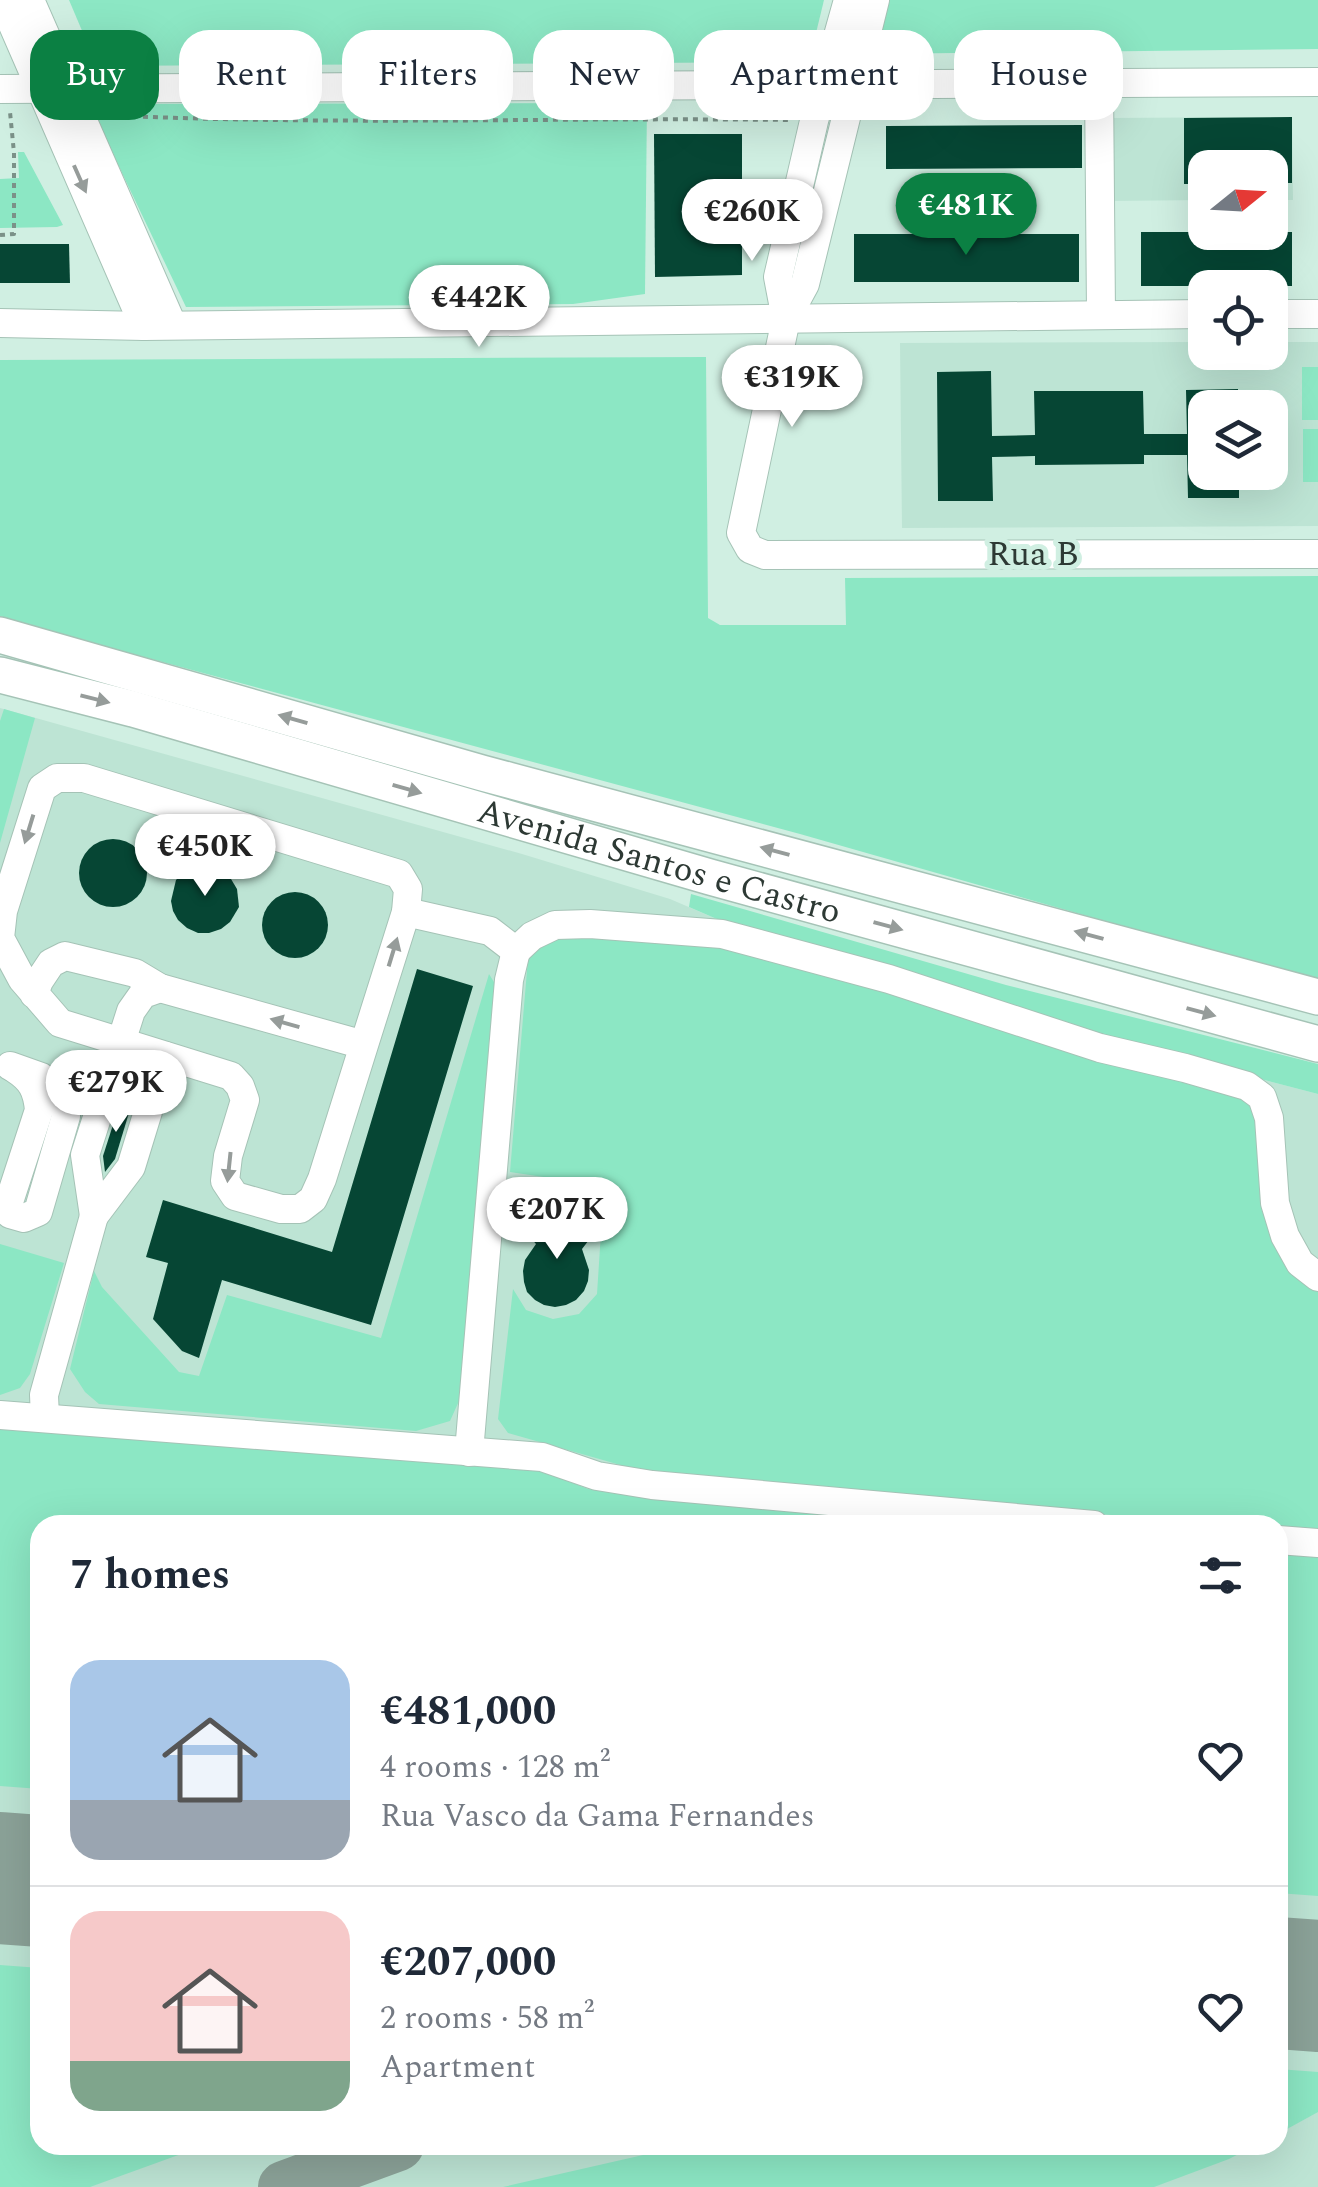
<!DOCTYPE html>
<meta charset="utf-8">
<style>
:root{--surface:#fff;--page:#f2f2f3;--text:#1f2937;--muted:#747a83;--line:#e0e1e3;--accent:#0b8043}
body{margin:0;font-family:Spectral,serif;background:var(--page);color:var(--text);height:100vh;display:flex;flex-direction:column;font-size:38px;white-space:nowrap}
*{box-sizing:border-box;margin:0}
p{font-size:32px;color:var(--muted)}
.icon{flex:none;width:55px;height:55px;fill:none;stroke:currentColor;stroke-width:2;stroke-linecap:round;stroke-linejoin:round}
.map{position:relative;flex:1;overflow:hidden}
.sheet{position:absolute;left:30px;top:1515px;width:1258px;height:640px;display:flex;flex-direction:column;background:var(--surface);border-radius:30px;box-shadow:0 10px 40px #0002}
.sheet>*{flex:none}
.top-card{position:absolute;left:30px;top:30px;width:1260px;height:90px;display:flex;gap:20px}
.needle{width:65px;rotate:72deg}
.tools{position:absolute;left:1188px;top:150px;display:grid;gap:20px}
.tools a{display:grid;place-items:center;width:100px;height:100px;border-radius:20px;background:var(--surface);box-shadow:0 10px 40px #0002;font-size:50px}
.price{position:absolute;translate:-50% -85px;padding:0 22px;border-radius:35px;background:#fff;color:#222;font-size:32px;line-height:65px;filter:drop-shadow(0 2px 5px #0008)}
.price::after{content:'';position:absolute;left:50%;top:60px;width:30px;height:22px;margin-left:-15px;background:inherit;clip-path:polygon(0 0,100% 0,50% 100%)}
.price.selected{background:var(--accent);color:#fff}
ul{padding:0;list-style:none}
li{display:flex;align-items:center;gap:30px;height:250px;padding:0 40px}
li+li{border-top:2px solid var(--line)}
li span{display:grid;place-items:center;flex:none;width:280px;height:200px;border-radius:30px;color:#555}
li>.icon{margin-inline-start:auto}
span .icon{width:120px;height:120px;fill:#fffc;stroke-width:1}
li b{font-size:42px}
h2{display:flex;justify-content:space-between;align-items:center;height:120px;padding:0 40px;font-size:42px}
.tag{padding:0 35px;border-radius:30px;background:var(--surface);box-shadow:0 10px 40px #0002;font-size:35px;line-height:90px}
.tag.selected{background:var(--accent);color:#fff}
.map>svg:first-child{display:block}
.built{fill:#bde4d4;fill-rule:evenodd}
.green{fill:#8ce7c4}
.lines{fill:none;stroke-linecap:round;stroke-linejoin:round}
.taxiway{stroke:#8ba298;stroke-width:52}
.runway{stroke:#8ba298;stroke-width:132}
.building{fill:#064634}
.minor-casing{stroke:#a5c3b6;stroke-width:30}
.major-casing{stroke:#a5c3b6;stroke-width:38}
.path{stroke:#7b9188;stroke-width:4;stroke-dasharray:5 5;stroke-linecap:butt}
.minor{stroke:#fff;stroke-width:28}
.major{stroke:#fff;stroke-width:35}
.oneway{fill:#969c9a}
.labels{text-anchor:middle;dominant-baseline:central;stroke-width:10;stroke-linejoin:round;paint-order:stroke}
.street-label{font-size:35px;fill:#2d3934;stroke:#d0efe2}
</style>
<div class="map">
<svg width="1318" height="2187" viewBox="0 0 1318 2187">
<rect width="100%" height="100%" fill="#d0efe2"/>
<!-- built -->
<g class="built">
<polygon points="1292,117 1293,200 1270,200 1270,168 1205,168 1205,200 1107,201 1107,118"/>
<path d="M1205 342V352H1270V342H1318V526L902 528 900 343ZM1205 408H1270V472H1205Z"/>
<path d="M0 708 522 854 670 899 740 929 1124 1043 1318 1094V2187H0ZM40 1525H1278V2145H40Z"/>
</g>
<!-- green -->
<g class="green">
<polygon points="69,0 824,0 809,62 97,66"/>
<polygon points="887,0 1318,0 1318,49 873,54"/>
<polygon points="647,103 645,294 573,304 186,307 89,104"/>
<polygon points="18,152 24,152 63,225 57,227 0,228 0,179 19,178"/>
<polygon points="706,357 708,618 720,625 846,625 845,578 1318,576 1318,982 800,834 77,639 0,616 0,360"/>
<rect x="1302" y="367" width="16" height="53"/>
<rect x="1303" y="429" width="15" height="53"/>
<polygon points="4,709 35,718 0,843 0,721"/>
<polygon points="691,894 1006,985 1318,1064 1318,1094 1124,1043 740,929 689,907"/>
<polygon points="561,936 724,943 1173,1077 1187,1084 1190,1074 1257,1104 1268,1209 1318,1284 1318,1534 1278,1531 1278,1525 1217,1525 638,1470 508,1433 498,1419 513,1289 526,1310 553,1319 579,1314 597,1294 604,1186 510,1172 528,959 541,944"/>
<polygon points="489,974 497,987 459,1401 450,1421 416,1431 99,1404 85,1392 70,1369 94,1271 102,1287 179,1372 199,1376 227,1295 381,1338"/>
<polygon points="0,1244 64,1263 30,1374 20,1388 0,1395"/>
<polygon points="0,1426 541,1470 588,1489 657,1497 992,1525 40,1525 40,1789 0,1786"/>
<polygon points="1278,1549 1318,1553 1318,1896 1278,1893"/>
<polygon points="0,1965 40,1968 40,2145 206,2145 90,2187 0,2187"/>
<polygon points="1278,2069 1318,2072 1318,2112 1278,2134"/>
<polygon points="687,2145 1256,2145 1229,2159 1154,2187 503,2187"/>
</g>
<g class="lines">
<!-- taxiway -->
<polyline class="taxiway" points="284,2187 398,2145"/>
<!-- runway -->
<g class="runway">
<polyline points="0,1878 40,1881"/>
<polyline points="1278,1983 1318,1986"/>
</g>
</g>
<!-- building -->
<g class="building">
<polygon points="1292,117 1292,183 1270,183 1270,168 1205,168 1205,184 1184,184 1184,118"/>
<polygon points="1082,125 1082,168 886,169 886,126"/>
<polygon points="654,134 742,134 742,275 655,277"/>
<rect x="1141" y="232" width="151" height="54"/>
<rect x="854" y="234" width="225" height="48"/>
<polygon points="0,244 69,244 70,283 0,283"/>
<polygon points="991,371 992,436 1035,435 1034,391 1143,391 1144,434 1187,434 1186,390 1238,389 1238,408 1205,408 1205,472 1239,472 1239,498 1188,498 1187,455 1144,455 1144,464 1035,465 1035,456 992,457 993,501 938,501 937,372"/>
<circle cx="113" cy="873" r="34"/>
<polygon points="204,865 224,871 231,879 237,889 239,907 230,922 221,929 209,933 198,933 187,928 178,920 173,911 171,901 176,880 184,872"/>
<circle cx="295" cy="925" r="33"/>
<polygon points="417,969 473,986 371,1325 222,1280 199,1358 182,1351 153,1319 168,1263 146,1257 163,1200 332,1252"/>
<polygon points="120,1103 131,1106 115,1159 105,1172 103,1156"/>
<polygon points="538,1215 549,1219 557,1232 577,1219 586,1221 592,1227 592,1236 582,1249 589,1270 588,1281 584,1291 576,1300 566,1305 555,1307 544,1305 535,1300 527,1292 524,1282 523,1271 525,1260 536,1244 528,1235 526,1227 530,1219"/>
</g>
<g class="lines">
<defs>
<g id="minor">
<polyline points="2,0 144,326"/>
<polyline points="30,0 172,324"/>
<polyline points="875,0 805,284 786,319 741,533 750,549 765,555 1318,554"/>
<polyline points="1099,84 1101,313"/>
<polyline points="0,89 1318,82"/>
<polyline points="1270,314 1318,314"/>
<polyline points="786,319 778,277 814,121 848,0"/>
<polyline points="0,323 144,326 1205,314"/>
<polyline points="406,912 490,931 516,951 532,936 555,925 590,924 722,934 889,979 1100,1048 1185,1068 1247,1086 1262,1097 1269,1118 1275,1203 1285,1236 1300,1263 1318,1277"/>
<polyline points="160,988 143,994 131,1011 85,1155 94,1216 131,1167 165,1056"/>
<polyline points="34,994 39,981 51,963 65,956 135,973 160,988 364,1045 322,1179 313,1199 300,1209 281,1209 235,1196 225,1181 228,1156 245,1100 240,1086 231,1076 60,1023 22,979 0,938 3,911 42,788 57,778 84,778 399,874 408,889 406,912 364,1045"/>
<polyline points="10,1066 41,1077 52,1085 64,1099 66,1116 38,1212 24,1218 10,1214"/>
<path d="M0 1208 9 1202 39 1110C37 1090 32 1080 15 1069"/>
<polyline points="0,1415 542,1457 597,1476 652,1485 1094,1525"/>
<polyline points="45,1418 44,1395 94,1216"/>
<polyline points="469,1452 509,980 516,951"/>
<polyline points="1278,1540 1318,1543"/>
</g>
<g id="major">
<polyline points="0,635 482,773 1318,997"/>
<path id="s1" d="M0 675 133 709 710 877 1318 1044"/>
</g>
</defs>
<!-- minor casing -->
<use href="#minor" class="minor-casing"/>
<!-- major casing -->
<use href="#major" class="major-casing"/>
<!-- path -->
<g class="path">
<path d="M103 115C332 126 560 117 788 120"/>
<polyline points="0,235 14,234 14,153 10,112"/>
</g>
<!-- minor -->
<use href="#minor" class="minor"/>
<!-- major -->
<use href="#major" class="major"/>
</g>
<!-- one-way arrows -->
<defs><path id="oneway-solid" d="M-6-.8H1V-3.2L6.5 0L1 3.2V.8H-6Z" transform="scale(2.5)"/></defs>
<g class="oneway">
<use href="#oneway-solid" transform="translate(80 179) rotate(66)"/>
<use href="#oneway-solid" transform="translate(95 699) rotate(14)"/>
<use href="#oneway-solid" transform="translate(293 719) rotate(-164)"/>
<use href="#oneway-solid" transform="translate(407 789) rotate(16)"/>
<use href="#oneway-solid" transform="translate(29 829) rotate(107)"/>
<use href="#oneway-solid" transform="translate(775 851) rotate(-165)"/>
<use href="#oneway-solid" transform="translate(888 926) rotate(15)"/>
<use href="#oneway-solid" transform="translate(1089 935) rotate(-165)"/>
<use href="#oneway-solid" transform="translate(393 952) rotate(-73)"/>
<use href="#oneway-solid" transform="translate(1201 1012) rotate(15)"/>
<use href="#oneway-solid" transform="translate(285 1023) rotate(-164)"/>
<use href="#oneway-solid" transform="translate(229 1167) rotate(96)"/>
</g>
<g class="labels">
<!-- street labels -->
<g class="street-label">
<text x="1033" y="554">Rua B</text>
<text stroke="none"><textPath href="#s1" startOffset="685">Avenida Santos e Castro</textPath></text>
</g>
</g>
</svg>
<div class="tools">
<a><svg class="needle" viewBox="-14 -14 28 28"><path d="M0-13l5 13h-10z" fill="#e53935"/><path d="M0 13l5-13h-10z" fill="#747a83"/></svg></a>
<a><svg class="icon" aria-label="locate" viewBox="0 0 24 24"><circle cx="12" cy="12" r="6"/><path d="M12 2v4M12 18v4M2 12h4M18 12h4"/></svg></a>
<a><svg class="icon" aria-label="layers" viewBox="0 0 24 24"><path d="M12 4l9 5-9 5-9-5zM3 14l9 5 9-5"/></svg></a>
</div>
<b class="price selected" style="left:966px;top:258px">€481K</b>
<b class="price" style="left:752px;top:264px">€260K</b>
<b class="price" style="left:479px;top:350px">€442K</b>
<b class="price" style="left:792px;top:430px">€319K</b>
<b class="price" style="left:205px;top:899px">€450K</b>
<b class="price" style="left:116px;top:1135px">€279K</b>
<b class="price" style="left:557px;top:1262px">€207K</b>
<div class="top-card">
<a class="tag selected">Buy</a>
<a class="tag">Rent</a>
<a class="tag">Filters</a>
<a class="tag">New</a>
<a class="tag">Apartment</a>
<a class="tag">House</a>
</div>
<section class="sheet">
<h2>7 homes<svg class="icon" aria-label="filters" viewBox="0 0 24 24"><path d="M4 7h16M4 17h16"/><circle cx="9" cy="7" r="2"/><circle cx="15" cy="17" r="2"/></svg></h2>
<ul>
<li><span style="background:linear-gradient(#a9c7e8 70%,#9aa5b1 0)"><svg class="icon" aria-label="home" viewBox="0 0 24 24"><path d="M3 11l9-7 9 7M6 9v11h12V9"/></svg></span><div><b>€481,000</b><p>4 rooms · 128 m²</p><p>Rua Vasco da Gama Fernandes</p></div><svg class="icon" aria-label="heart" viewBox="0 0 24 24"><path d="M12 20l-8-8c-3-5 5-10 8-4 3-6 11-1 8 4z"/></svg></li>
<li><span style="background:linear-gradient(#f6c9c9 75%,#7fa58c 0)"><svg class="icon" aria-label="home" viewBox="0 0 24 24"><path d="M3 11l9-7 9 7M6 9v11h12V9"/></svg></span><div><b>€207,000</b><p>2 rooms · 58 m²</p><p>Apartment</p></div><svg class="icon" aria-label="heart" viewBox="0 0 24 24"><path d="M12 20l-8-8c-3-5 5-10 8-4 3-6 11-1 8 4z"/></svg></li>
</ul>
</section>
</div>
